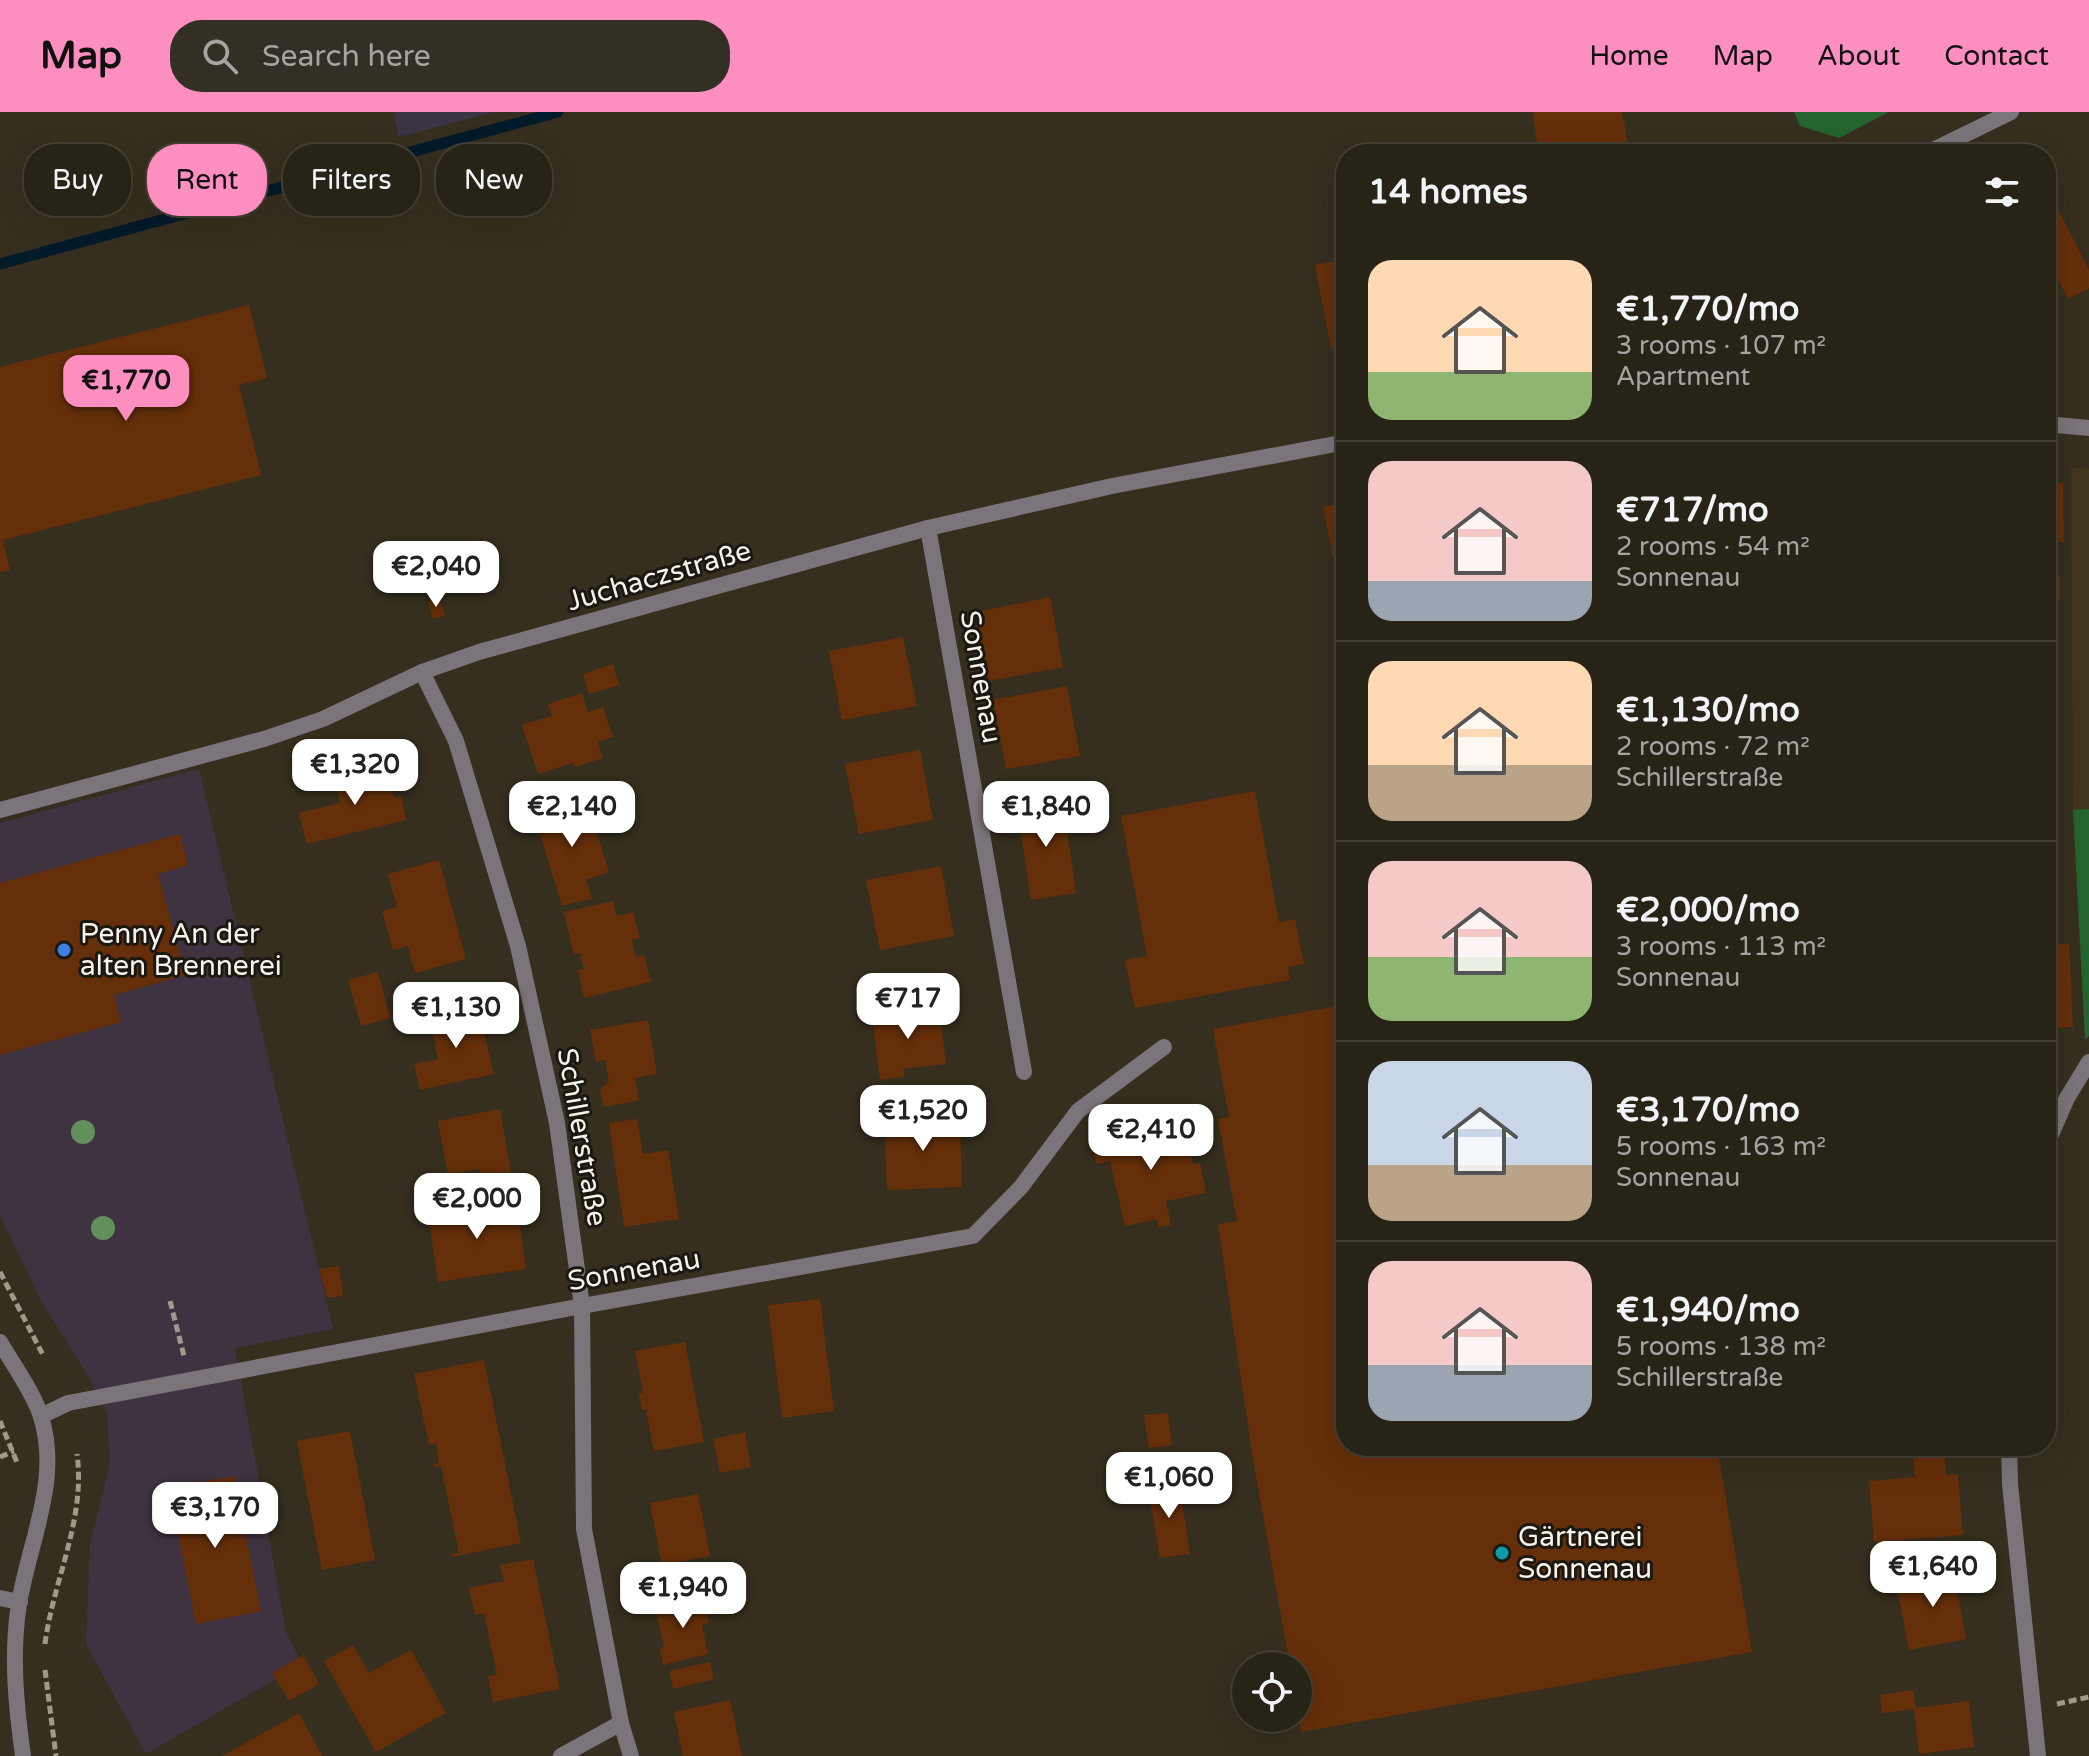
<!DOCTYPE html>
<meta charset="utf-8">
<style>
:root{--surface:#282317;--page:#342f24;--text:#f1f3f6;--muted:#a5a4a1;--line:#444036;--accent:#fd8ec0}
body{margin:0;font-family:"Varela Round",sans-serif;background:var(--page);color:var(--text);height:100vh;display:flex;flex-direction:column;font-size:30px;white-space:nowrap}
*{box-sizing:border-box;margin:0}
p{font-size:26px;color:var(--muted)}
.icon{flex:none;width:44px;height:44px;fill:none;stroke:currentColor;stroke-width:2;stroke-linecap:round;stroke-linejoin:round}
.map{position:relative;flex:1;overflow:hidden}
.side{position:absolute;left:1336px;top:32px;width:720px;height:1312px;display:flex;flex-direction:column;background:var(--surface);border-radius:32px;box-shadow:0 8px 32px #0002,0 0 0 2px var(--line)}
.side>*{flex:none}
.guide{position:absolute;left:24px;top:32px;width:760px;height:72px;display:flex;gap:16px}
.controls{position:absolute;left:1232px;top:1540px;display:grid;gap:16px}
.controls a{display:grid;place-items:center;width:80px;height:80px;border-radius:50%;background:var(--surface);box-shadow:0 8px 32px #0002,0 0 0 2px var(--line);font-size:40px}
.price{position:absolute;translate:-50% -68px;padding:0 18px;border-radius:16px;background:#fff;color:#222;font-size:26px;line-height:52px;filter:drop-shadow(0 2px 4px #0008)}
.price::after{content:'';position:absolute;left:50%;top:48px;width:24px;height:18px;margin-left:-12px;background:inherit;clip-path:polygon(0 0,100% 0,50% 100%)}
.price.on{background:var(--accent);color:#111}
ul{padding:0;list-style:none}
li{display:flex;align-items:center;gap:24px;height:200px;padding:0 32px}
li+li{border-top:2px solid var(--line)}
li span{display:grid;place-items:center;flex:none;width:224px;height:160px;border-radius:24px;color:#555}
li>.icon{margin-inline-start:auto}
span .icon{width:96px;height:96px;fill:#fffc;stroke-width:1}
li b{font-size:34px}
h2{display:flex;justify-content:space-between;align-items:center;height:96px;padding:0 32px;font-size:34px}
.pill{padding:0 28px;border-radius:32px;background:var(--surface);box-shadow:0 8px 32px #0002,0 0 0 2px var(--line);font-size:28px;line-height:72px}
.pill.on{background:var(--accent);color:#111}
header{display:flex;align-items:center;gap:48px;box-sizing:border-box;height:112px;padding:0 40px;background:var(--accent);color:#111}
header strong{font-size:38px}
nav{display:flex;gap:44px;margin-inline-start:auto;font-size:28px}
.search{width:560px;height:72px;background:var(--page);display:flex;align-items:center;gap:20px;box-sizing:border-box;padding:0 28px;border-radius:32px;color:var(--muted);font-size:30px}
.map>svg:first-child{display:block}
.commercial{fill:#3f3341}
.industrial{fill:#3b3444}
.built{fill:#403620}
.green{fill:#25642e}
.lines{fill:none;stroke-linecap:round;stroke-linejoin:round}
.stream{stroke:#031a2b;stroke-width:11}
.building{fill:#652f0a}
.path{stroke:#9f9a8d;stroke-width:5;stroke-dasharray:8 4;stroke-linecap:butt}
.service{stroke:#7b747a;stroke-width:16}
.minor{stroke:#7b747a;stroke-width:16}
.tertiary{stroke:#7b747a;stroke-width:16}
.tree{fill:#61905c}
.shop-dot{fill:#3f7fe0;stroke:#1b1811;stroke-width:3}
.culture-dot{fill:#0f9aa8;stroke:#1b1811;stroke-width:3}
.labels{text-anchor:middle;dominant-baseline:central;stroke-width:6;stroke-linejoin:round;paint-order:stroke}
.street-label{font-size:28px;fill:#f7f3e9;stroke:#1b1811}
.poi-label{font-size:28px;fill:#f7f3e9;stroke:#1b1811;text-anchor:start}
</style>
<header>
<strong>Map</strong>
<div class="search"><svg class="icon" aria-label="search" viewBox="0 0 24 24"><circle cx="10" cy="10" r="6"/><path d="M15 15l6 6"/></svg>Search here</div>
<nav><a>Home</a><a>Map</a><a>About</a><a>Contact</a></nav>
</header>
<div class="map">
<svg width="2089" height="1644" viewBox="0 0 2089 1644">
<rect width="100%" height="100%" fill="#362f1f"/>
<!-- commercial -->
<polygon class="commercial" points="199,657 333,1217 235,1236 286,1520 302,1552 146,1642 86,1532 90,1432 110,1352 107,1301 88,1264 43,1192 0,1105 0,711"/>
<!-- industrial -->
<polygon class="industrial" points="393,0 494,0 399,25"/>
<!-- built -->
<polygon class="built" points="2071,355 2089,357 2089,697 2073,698"/>
<!-- green -->
<g class="green">
<polygon points="1794,0 1889,0 1839,26 1800,14"/>
<polygon points="2089,697 2089,924 2085,928 2073,698"/>
</g>
<g class="lines">
<!-- stream -->
<polyline class="stream" points="0,152 558,0"/>
</g>
<!-- building -->
<g class="building">
<polygon points="1533,0 1622,0 1630,42 1549,42 1549,38 1538,40"/>
<polygon points="2046,74 2089,158 2089,176 2068,187 2046,143"/>
<polygon points="1346,140 1346,234 1331,236 1315,153 1341,148 1339,142"/>
<polygon points="249,193 267,266 239,273 261,363 3,428 10,458 0,460 0,255"/>
<polygon points="2046,366 2051,366 2051,371 2063,371 2064,430 2046,430"/>
<polygon points="1346,391 1346,442 1333,445 1323,395"/>
<polygon points="2060,464 2060,488 2046,488 2046,465"/>
<polygon points="1050,485 1063,555 989,569 976,500"/>
<polygon points="440,487 445,504 433,507 428,490"/>
<polygon points="903,525 917,594 842,608 829,539"/>
<polygon points="613,552 619,573 589,582 583,562"/>
<polygon points="1067,574 1080,644 1006,657 993,588"/>
<polygon points="582,581 588,600 603,595 613,625 598,630 603,646 575,655 573,651 538,662 522,613 552,604 548,592"/>
<polygon points="920,638 933,708 859,722 845,652"/>
<polygon points="386,654 394,686 401,684 406,708 307,732 299,701 340,691 334,666"/>
<polygon points="1255,679 1279,810 1295,807 1304,852 1288,855 1290,868 1135,896 1125,848 1147,844 1121,704"/>
<polygon points="586,686 609,760 586,768 592,787 562,794 534,702"/>
<polygon points="1062,686 1076,781 1031,788 1017,693"/>
<polygon points="180,722 188,753 158,762 186,863 114,883 121,910 0,943 0,771"/>
<polygon points="439,748 466,847 415,861 408,834 393,838 382,799 397,795 388,762"/>
<polygon points="941,754 954,824 880,838 866,768"/>
<polygon points="613,789 617,804 633,800 640,826 632,828 636,845 644,843 651,870 584,886 578,858 584,857 580,841 574,842 564,800"/>
<polygon points="2069,832 2073,915 2046,916 2046,833"/>
<polygon points="1346,852 1346,1334 1717,1334 1752,1540 1301,1620 1298,1601 1298,1554 1290,1554 1252,1341 1218,1112 1237,1109 1218,1007 1229,1005 1213,917 1343,893 1336,854"/>
<polygon points="378,860 390,906 361,914 348,868"/>
<polygon points="460,894 464,911 493,905 496,919 484,921 494,962 420,978 414,952 438,947 429,901"/>
<polygon points="939,895 946,952 903,957 905,965 880,968 872,904"/>
<polygon points="648,908 657,962 635,966 639,988 604,995 600,977 609,970 605,948 596,950 590,918"/>
<polygon points="500,997 512,1067 482,1073 479,1057 448,1062 438,1009"/>
<polygon points="960,1004 962,1075 887,1078 884,1007"/>
<polygon points="637,1007 643,1042 668,1038 679,1107 624,1115 609,1011"/>
<polygon points="1186,1012 1193,1052 1200,1051 1206,1081 1166,1089 1171,1113 1158,1115 1157,1107 1125,1114 1110,1049 1096,1052 1092,1031"/>
<polygon points="517,1089 526,1157 438,1170 428,1102"/>
<polygon points="339,1154 343,1184 327,1186 319,1157"/>
<polygon points="820,1187 834,1299 782,1306 768,1193"/>
<polygon points="685,1230 704,1330 654,1339 646,1297 642,1298 639,1281 643,1281 635,1239"/>
<polygon points="484,1248 521,1431 452,1445 452,1442 459,1441 441,1354 434,1355 433,1352 439,1351 436,1331 429,1333 414,1262"/>
<polygon points="1168,1301 1172,1333 1149,1336 1144,1303"/>
<polygon points="350,1319 375,1448 322,1458 297,1329"/>
<polygon points="745,1320 751,1355 720,1361 713,1327"/>
<polygon points="1944,1334 1946,1363 1958,1362 1963,1423 1874,1430 1869,1369 1915,1365 1913,1339"/>
<polygon points="234,1364 261,1499 196,1512 169,1376"/>
<polygon points="1179,1370 1190,1442 1160,1446 1148,1375"/>
<polygon points="698,1382 710,1444 662,1453 650,1391"/>
<polygon points="533,1447 560,1577 493,1590 488,1564 497,1562 484,1501 475,1503 469,1476 504,1469 500,1453"/>
<polygon points="1952,1451 1966,1527 1909,1538 1898,1480 1917,1477 1914,1458"/>
<polygon points="703,1484 709,1511 702,1513 708,1542 663,1553 660,1536 664,1535 655,1494"/>
<polygon points="353,1533 369,1561 411,1538 446,1601 376,1640 324,1549"/>
<polygon points="303,1543 319,1572 289,1589 272,1561"/>
<polygon points="710,1550 714,1567 673,1577 669,1559"/>
<polygon points="1913,1578 1916,1596 1969,1589 1974,1635 1919,1642 1914,1597 1882,1601 1880,1583"/>
<polygon points="730,1588 742,1644 683,1644 674,1600"/>
<polygon points="299,1601 322,1644 222,1644"/>
</g>
<g class="lines">
<!-- path -->
<g class="path">
<polyline points="1715,42 1721,40 1730,42"/>
<polyline points="0,1160 43,1243"/>
<polyline points="170,1189 184,1244"/>
<polyline points="0,1309 18,1353"/>
<polyline points="0,1345 14,1339"/>
<path d="M45 1532C53 1469 86 1407 77 1342"/>
<polyline points="45,1558 56,1644"/>
<polyline points="2057,1592 2089,1585"/>
</g>
<!-- service -->
<g class="service">
<polyline points="1925,42 2011,0"/>
<polyline points="0,1486 20,1490"/>
<polyline points="561,1644 621,1611"/>
</g>
<!-- minor -->
<g class="minor">
<polyline points="2046,312 2089,316"/>
<polyline points="928,416 1024,960"/>
<polyline points="422,560 456,629 518,834 557,1011 582,1194 584,1417 621,1611 631,1644"/>
<polyline points="0,698 264,627 323,607 422,560 479,540 928,416 1112,374 1346,330"/>
<polyline points="2046,1034 2067,986 2089,950"/>
<polyline points="41,1304 68,1291 582,1194 973,1124 1021,1075 1078,999 1164,935"/>
<polyline points="2009,1334 2010,1372 2038,1644"/>
</g>
<!-- tertiary -->
<path class="tertiary" d="M0 1230C12 1251 35 1283 41 1305 61 1368 29 1430 19 1492 11 1542 16 1594 23 1644"/>
</g>
<!-- trees -->
<g class="tree">
<circle cx="83" cy="1020" r="12"/>
<circle cx="103" cy="1116" r="12"/>
</g>
<!-- markers -->
<circle class="shop-dot" cx="64" cy="838" r="8"/>
<circle class="culture-dot" cx="1502" cy="1441" r="8"/>
<g class="labels">
<!-- street labels -->
<g class="street-label">
<text transform="translate(659 464) rotate(-16)">Juchaczstraße</text>
<text transform="translate(981 565) rotate(80)">Sonnenau</text>
<text transform="translate(582 1025) rotate(80)">Schillerstraße</text>
<text transform="translate(634 1158) rotate(-10)">Sonnenau</text>
</g>
<!-- poi labels -->
<g class="poi-label">
<text x="80" y="822">Penny An der<tspan x="80" dy="32">alten Brennerei</tspan></text>
<text x="1518" y="1425">Gärtnerei<tspan x="1518" dy="32">Sonnenau</tspan></text>
</g>
</g>
</svg>
<div class="controls">
<a><svg class="icon" aria-label="locate" viewBox="0 0 24 24"><circle cx="12" cy="12" r="6"/><path d="M12 2v4M12 18v4M2 12h4M18 12h4"/></svg></a>
</div>
<b class="price on" style="left:126px;top:311px">€1,770</b>
<b class="price" style="left:436px;top:497px">€2,040</b>
<b class="price" style="left:355px;top:695px">€1,320</b>
<b class="price" style="left:572px;top:737px">€2,140</b>
<b class="price" style="left:1046px;top:737px">€1,840</b>
<b class="price" style="left:908px;top:929px">€717</b>
<b class="price" style="left:456px;top:938px">€1,130</b>
<b class="price" style="left:923px;top:1041px">€1,520</b>
<b class="price" style="left:1151px;top:1060px">€2,410</b>
<b class="price" style="left:477px;top:1129px">€2,000</b>
<b class="price" style="left:1169px;top:1408px">€1,060</b>
<b class="price" style="left:215px;top:1438px">€3,170</b>
<b class="price" style="left:1933px;top:1497px">€1,640</b>
<b class="price" style="left:683px;top:1518px">€1,940</b>
<div class="guide">
<a class="pill">Buy</a>
<a class="pill on">Rent</a>
<a class="pill">Filters</a>
<a class="pill">New</a>
</div>
<section class="side">
<h2>14 homes<svg class="icon" aria-label="filters" viewBox="0 0 24 24"><path d="M4 7h16M4 17h16"/><circle cx="9" cy="7" r="2"/><circle cx="15" cy="17" r="2"/></svg></h2>
<ul>
<li><span style="background:linear-gradient(#ffd9b3 70%,#8fb573 0)"><svg class="icon" aria-label="home" viewBox="0 0 24 24"><path d="M3 11l9-7 9 7M6 9v11h12V9"/></svg></span><div><b>€1,770/mo</b><p>3 rooms · 107 m²</p><p>Apartment</p></div></li>
<li><span style="background:linear-gradient(#f6c9c9 75%,#9aa5b1 0)"><svg class="icon" aria-label="home" viewBox="0 0 24 24"><path d="M3 11l9-7 9 7M6 9v11h12V9"/></svg></span><div><b>€717/mo</b><p>2 rooms · 54 m²</p><p>Sonnenau</p></div></li>
<li><span style="background:linear-gradient(#ffd9b3 65%,#b9a48a 0)"><svg class="icon" aria-label="home" viewBox="0 0 24 24"><path d="M3 11l9-7 9 7M6 9v11h12V9"/></svg></span><div><b>€1,130/mo</b><p>2 rooms · 72 m²</p><p>Schillerstraße</p></div></li>
<li><span style="background:linear-gradient(#f6c9c9 60%,#8fb573 0)"><svg class="icon" aria-label="home" viewBox="0 0 24 24"><path d="M3 11l9-7 9 7M6 9v11h12V9"/></svg></span><div><b>€2,000/mo</b><p>3 rooms · 113 m²</p><p>Sonnenau</p></div></li>
<li><span style="background:linear-gradient(#c9d6e8 65%,#b9a48a 0)"><svg class="icon" aria-label="home" viewBox="0 0 24 24"><path d="M3 11l9-7 9 7M6 9v11h12V9"/></svg></span><div><b>€3,170/mo</b><p>5 rooms · 163 m²</p><p>Sonnenau</p></div></li>
<li><span style="background:linear-gradient(#f6c9c9 65%,#9aa5b1 0)"><svg class="icon" aria-label="home" viewBox="0 0 24 24"><path d="M3 11l9-7 9 7M6 9v11h12V9"/></svg></span><div><b>€1,940/mo</b><p>5 rooms · 138 m²</p><p>Schillerstraße</p></div></li>
</ul>
</section>
</div>
